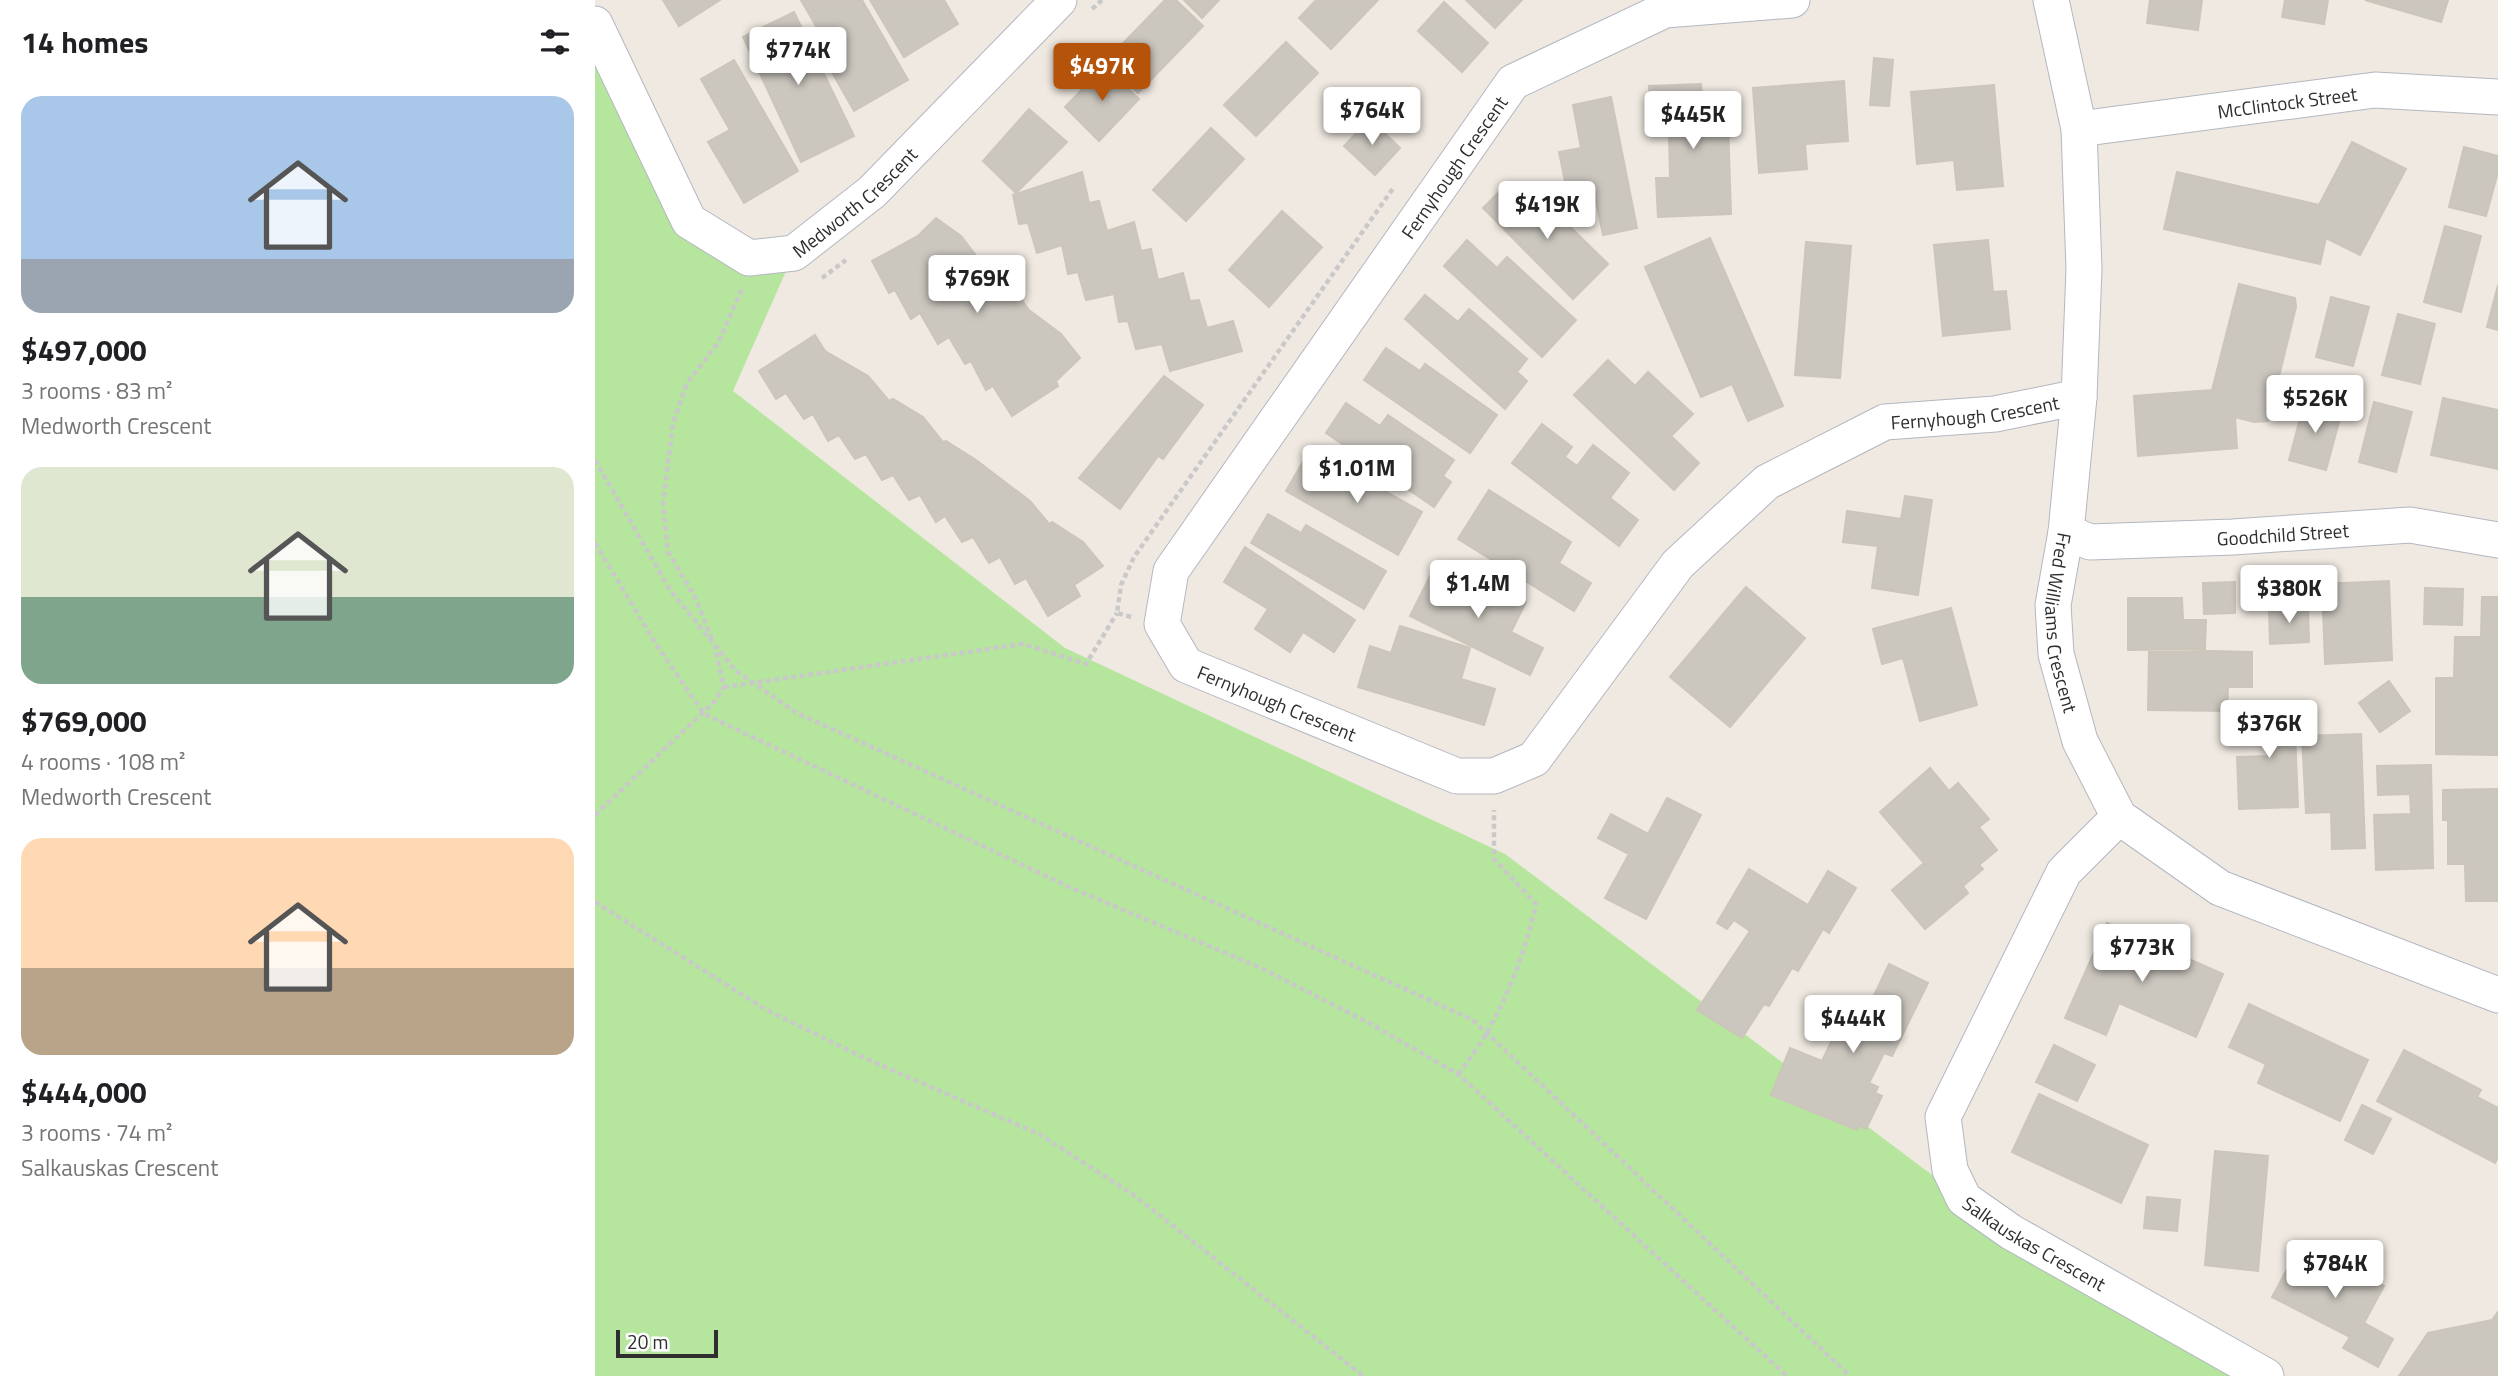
<!DOCTYPE html>
<meta charset="utf-8">
<style>
:root{--surface:#fff;--page:#f6f6f6;--text:#202124;--muted:#757577;--accent:#b45309}
body{margin:0;font-family:"Titillium Web",sans-serif;background:var(--page);color:var(--text);height:100vh;display:flex;flex-direction:column;font-size:26px;white-space:nowrap}
*{box-sizing:border-box;margin:0}
p{font-size:23px;color:var(--muted)}
.icon{flex:none;width:38px;height:38px;fill:none;stroke:currentColor;stroke-width:2;stroke-linecap:round;stroke-linejoin:round}
.map{position:relative;flex:1;overflow:hidden}
.details{display:flex;flex-direction:column;background:var(--surface);width:595px}
.details>*{flex:none}
.scale{position:absolute;left:21px;bottom:18px;width:102px;box-sizing:border-box;padding-left:7px;border:4px solid #2e2e2e;border-top:0;font-size:19px;line-height:24px;white-space:nowrap;color:#2e2e2e;-webkit-text-stroke:5px #fff;paint-order:stroke}
.price{position:absolute;translate:-50% -60px;padding:0 16px;border-radius:7px;background:#fff;color:#222;font-size:23px;line-height:46px;filter:drop-shadow(0 2px 4px #0008)}
.price::after{content:'';position:absolute;left:50%;top:42px;width:21px;height:16px;margin-left:-10px;background:inherit;clip-path:polygon(0 0,100% 0,50% 100%)}
.price.current{background:var(--accent);color:#fff}
ul{padding:0;list-style:none}
li{display:grid;align-content:center;gap:14px;height:371px;padding:0 21px}
li span{display:grid;place-items:center;height:217px;border-radius:21px;color:#555}
li>.icon{margin-inline-start:auto}
span .icon{width:126px;height:126px;fill:#fffc;stroke-width:1}
li b{font-size:30px}
h2{display:flex;justify-content:space-between;align-items:center;height:84px;padding:0 21px;font-size:30px}
main{display:flex;flex:1;min-height:0}
.map>svg:first-child{display:block}
.green{fill:#b6e59e}
.building{fill:#cbc7bf;stroke:#cbc5ba;stroke-width:2}
.lines{fill:none;stroke-linecap:round;stroke-linejoin:round}
.minor-casing{stroke:#b4b7c1;stroke-width:37}
.path{stroke:#c9c9c9;stroke-width:4.5;stroke-dasharray:5 3.5;stroke-linecap:butt}
.minor{stroke:#fff;stroke-width:35}
.labels{text-anchor:middle;dominant-baseline:central;stroke-width:5;stroke-linejoin:round;paint-order:stroke}
.street-label{font-size:19px;fill:#2e2e2e;stroke:#fff}
</style>
<main>
<section class="details">
<h2>14 homes<svg class="icon" aria-label="filters" viewBox="0 0 24 24"><path d="M4 7h16M4 17h16"/><circle cx="9" cy="7" r="2"/><circle cx="15" cy="17" r="2"/></svg></h2>
<ul>
<li><span style="background:linear-gradient(#a9c7e8 75%,#9aa5b1 0)"><svg class="icon" aria-label="home" viewBox="0 0 24 24"><path d="M3 11l9-7 9 7M6 9v11h12V9"/></svg></span><div><b>$497,000</b><p>3 rooms · 83 m²</p><p>Medworth Crescent</p></div></li>
<li><span style="background:linear-gradient(#dfe7d0 60%,#7fa58c 0)"><svg class="icon" aria-label="home" viewBox="0 0 24 24"><path d="M3 11l9-7 9 7M6 9v11h12V9"/></svg></span><div><b>$769,000</b><p>4 rooms · 108 m²</p><p>Medworth Crescent</p></div></li>
<li><span style="background:linear-gradient(#ffd9b3 60%,#b9a48a 0)"><svg class="icon" aria-label="home" viewBox="0 0 24 24"><path d="M3 11l9-7 9 7M6 9v11h12V9"/></svg></span><div><b>$444,000</b><p>3 rooms · 74 m²</p><p>Salkauskas Crescent</p></div></li>
</ul>
</section>
<div class="map">
<svg width="1903" height="1376" viewBox="0 0 1903 1376">
<rect width="100%" height="100%" fill="#efe9e1"/>
<!-- green -->
<polygon class="green" points="0,24 94,221 199,253 138,391 470,648 910,854 1369,1199 1638,1376 0,1376"/>
<!-- building -->
<g class="building">
<polygon points="68,0 125,0 84,26"/>
<polygon points="206,0 267,0 313,80 259,111 225,51 233,47"/>
<polygon points="275,0 349,0 363,24 309,57"/>
<polygon points="570,0 581,0 608,26 543,93 510,62"/>
<polygon points="589,0 624,0 607,18"/>
<polygon points="721,0 783,0 736,49 704,18"/>
<polygon points="871,0 927,0 900,28"/>
<polygon points="1555,0 1607,0 1603,30 1552,23"/>
<polygon points="1690,0 1733,0 1729,24 1687,17"/>
<polygon points="1770,0 1853,0 1846,22"/>
<polygon points="849,2 893,43 867,72 823,31"/>
<polygon points="199,12 259,136 206,162 148,37"/>
<polygon points="691,42 723,73 661,136 629,105"/>
<polygon points="1279,58 1298,60 1294,106 1275,105"/>
<polygon points="139,60 203,171 149,203 113,142 135,130 106,79"/>
<polygon points="510,66 544,99 504,141 470,107"/>
<polygon points="1249,81 1253,141 1210,144 1212,169 1164,173 1158,88"/>
<polygon points="1106,84 1107,95 1132,94 1136,214 1063,217 1061,178 1075,178 1074,132 1056,133 1054,86"/>
<polygon points="1399,85 1408,186 1362,190 1359,160 1322,164 1316,92"/>
<polygon points="1016,97 1042,228 1008,235 998,186 972,191 964,152 986,148 978,105"/>
<polygon points="434,109 472,142 421,193 388,161"/>
<polygon points="775,119 805,148 780,175 749,146"/>
<polygon points="616,128 649,159 591,221 558,190"/>
<polygon points="1757,142 1811,169 1765,255 1731,238 1725,264 1569,229 1582,172 1724,205"/>
<polygon points="1869,147 1903,156 1903,172 1891,216 1854,207"/>
<polygon points="487,172 494,203 504,201 512,231 539,222 546,251 556,249 563,280 588,273 595,301 604,300 612,328 638,321 647,351 575,371 567,344 541,349 533,321 524,322 519,294 491,300 483,272 473,274 467,245 442,253 433,223 424,224 418,195"/>
<polygon points="912,184 942,214 952,204 1013,264 978,299 888,208"/>
<polygon points="687,211 727,247 674,307 634,270"/>
<polygon points="341,218 366,236 385,261 416,285 434,310 466,334 485,358 461,381 463,386 417,416 398,386 391,390 376,361 370,364 354,337 343,344 325,313 316,319 300,290 294,293 277,261 323,236"/>
<polygon points="1850,226 1886,236 1866,312 1829,302"/>
<polygon points="1115,238 1188,406 1153,421 1137,384 1106,397 1050,267"/>
<polygon points="872,240 902,268 912,257 981,320 947,357 849,266"/>
<polygon points="1393,240 1398,292 1411,291 1415,329 1348,336 1339,245"/>
<polygon points="1211,242 1256,246 1245,378 1200,375"/>
<polygon points="1644,284 1700,298 1701,307 1673,421 1659,422 1640,417 1642,448 1543,456 1539,396 1617,390"/>
<polygon points="1903,285 1903,330 1892,327"/>
<polygon points="830,295 863,322 874,309 932,359 922,372 932,381 910,409 810,319"/>
<polygon points="1736,297 1774,307 1758,366 1721,357"/>
<polygon points="1803,314 1840,324 1825,384 1787,375"/>
<polygon points="220,335 230,351 273,376 294,401 298,399 328,417 348,442 351,441 381,460 435,501 454,524 457,522 488,542 508,566 479,585 485,596 453,616 431,578 420,584 405,557 394,563 378,537 367,542 350,516 341,522 325,495 314,500 298,475 287,480 271,454 260,459 244,435 233,441 218,414 209,419 191,393 181,399 164,371"/>
<polygon points="791,348 825,371 830,364 902,415 875,453 769,380"/>
<polygon points="1013,360 1040,386 1053,372 1098,414 1076,436 1104,463 1079,490 979,395"/>
<polygon points="569,376 608,405 568,459 563,456 525,509 484,478"/>
<polygon points="1848,398 1903,410 1903,469 1836,455"/>
<polygon points="1710,400 1747,411 1731,470 1694,460"/>
<polygon points="1779,402 1817,412 1801,472 1764,462"/>
<polygon points="751,403 785,426 793,415 859,460 848,476 856,482 839,507 731,433"/>
<polygon points="947,424 977,447 970,457 982,466 998,445 1034,473 1015,498 1043,520 1024,546 917,463"/>
<polygon points="709,460 745,480 751,469 827,512 803,555 691,491"/>
<polygon points="894,490 976,542 964,563 996,583 979,611 863,539"/>
<polygon points="1310,496 1337,500 1323,595 1277,588 1283,546 1248,542 1252,511 1306,519"/>
<polygon points="673,514 706,533 711,525 791,571 769,609 656,543"/>
<polygon points="650,547 760,620 739,652 708,632 695,652 660,629 673,609 629,582"/>
<polygon points="837,572 879,593 886,579 931,602 916,632 948,648 935,675 815,616"/>
<polygon points="1794,581 1797,660 1730,664 1727,584"/>
<polygon points="1640,582 1640,613 1609,614 1608,583"/>
<polygon points="1151,587 1210,638 1135,727 1075,677"/>
<polygon points="1830,588 1868,589 1867,625 1829,624"/>
<polygon points="1887,597 1903,597 1903,755 1841,754 1841,678 1859,678 1860,637 1886,637"/>
<polygon points="1533,598 1587,598 1588,620 1611,620 1610,649 1533,650"/>
<polygon points="1713,607 1714,642 1675,644 1674,608"/>
<polygon points="1356,608 1382,705 1325,721 1308,658 1287,664 1278,629"/>
<polygon points="805,626 875,648 866,679 900,689 889,725 763,687 775,646 796,653"/>
<polygon points="1616,651 1657,652 1657,687 1633,687 1632,711 1553,710 1554,652"/>
<polygon points="1794,681 1815,711 1785,732 1764,703"/>
<polygon points="1699,707 1703,807 1644,809 1642,757 1676,756 1675,735 1644,736 1642,709"/>
<polygon points="1766,734 1770,848 1737,849 1736,812 1711,813 1707,736"/>
<polygon points="1836,765 1838,868 1781,870 1779,815 1816,814 1815,794 1783,795 1782,766"/>
<polygon points="1335,768 1354,791 1363,783 1394,819 1384,827 1402,850 1384,865 1388,869 1368,886 1373,893 1330,929 1297,890 1329,863 1285,812"/>
<polygon points="1903,789 1903,901 1871,901 1870,864 1853,864 1853,820 1848,820 1848,790"/>
<polygon points="1072,798 1106,815 1051,919 1010,898 1034,854 1003,838 1016,814 1053,834"/>
<polygon points="1154,869 1213,905 1233,871 1261,888 1234,933 1228,929 1203,971 1197,968 1174,1006 1169,1004 1147,1038 1102,1010 1155,931 1139,920 1132,929 1122,923"/>
<polygon points="1512,923 1628,974 1601,1037 1524,1003 1511,1035 1470,1018"/>
<polygon points="1294,964 1333,983 1297,1056 1289,1053 1274,1083 1283,1087 1280,1093 1287,1096 1271,1129 1264,1125 1262,1130 1176,1095 1195,1048 1227,1061 1256,1000 1273,1008"/>
<polygon points="1654,1004 1773,1060 1745,1121 1663,1083 1671,1064 1634,1047"/>
<polygon points="1459,1045 1500,1065 1482,1101 1441,1082"/>
<polygon points="1809,1050 1886,1090 1882,1097 1903,1108 1903,1157 1900,1163 1782,1101"/>
<polygon points="1444,1094 1553,1145 1526,1203 1417,1152"/>
<polygon points="1767,1105 1796,1119 1778,1154 1750,1140"/>
<polygon points="1620,1151 1673,1156 1663,1271 1610,1265"/>
<polygon points="1552,1197 1585,1200 1582,1231 1549,1228"/>
<polygon points="1707,1242 1789,1286 1769,1323 1798,1339 1783,1367 1748,1348 1755,1337 1677,1297"/>
<polygon points="1903,1312 1903,1376 1804,1376 1833,1333 1897,1320"/>
</g>
<g class="lines">
<defs>
<g id="minor">
<path id="s1" d="M1197 0 1070 10 918 82 576 571 567 624 591 665 862 776H899L939 759 1083 564 1172 482 1290 422 1400 414 1484 397"/>
<path id="s2" d="M1456 0 1484 129 1489 269 1484 397 1471 532 1458 605 1461 654 1485 741 1524 817 1625 888 1903 995"/>
<path id="s3" d="M0 24 94 221 154 258 199 253 277 192 464 0"/>
<path id="s4" d="M1484 129 1780 90 1903 97"/>
<path id="s5" d="M1471 532 1495 542 1638 537 1815 525 1903 540"/>
<path id="s6" d="M1524 817 1469 872 1348 1117 1355 1170 1369 1199 1416 1232 1671 1376"/>
</g>
</defs>
<!-- minor casing -->
<use href="#minor" class="minor-casing"/>
<!-- path -->
<g class="path">
<polyline points="497,9 507,0"/>
<polyline points="227,278 251,260"/>
<polyline points="0,460 75,590 141,671 202,713 878,1020 1255,1376"/>
<polyline points="0,543 61,644 109,714 472,886 666,968 774,1023 863,1074 1192,1376"/>
<polyline points="536,617 522,613 526,585 539,557 799,187"/>
<polyline points="117,639 99,595 73,552 68,504 78,423 92,383 123,343 147,289"/>
<polyline points="129,687 428,644 491,664 522,613"/>
<polyline points="0,815 120,701 129,687 120,647"/>
<polyline points="0,902 170,1009 267,1057 444,1134 539,1195 768,1376"/>
<path d="M863 1074C902 1027 928 963 941 904L899 859V810"/>
</g>
<!-- minor -->
<use href="#minor" class="minor"/>
</g>
<g class="labels">
<!-- street labels -->
<g class="street-label">
<text stroke="none"><textPath href="#s4" startOffset="210">McClintock Street</textPath></text>
<text transform="translate(859 167) rotate(-55)">Fernyhough Crescent</text>
<text stroke="none"><textPath href="#s3" startOffset="413">Medworth Crescent</textPath></text>
<text stroke="none"><textPath href="#s1" startOffset="1953">Fernyhough Crescent</textPath></text>
<text stroke="none"><textPath href="#s5" startOffset="219">Goodchild Street</textPath></text>
<text stroke="none"><textPath href="#s2" startOffset="628">Fred Williams Crescent</textPath></text>
<text stroke="none"><textPath href="#s1" startOffset="1092">Fernyhough Crescent</textPath></text>
<text stroke="none"><textPath href="#s6" startOffset="520">Salkauskas Crescent</textPath></text>
</g>
</g>
</svg>
<div class="scale">20 m</div>
<b class="price" style="left:203px;top:87px">$774K</b>
<b class="price current" style="left:507px;top:103px">$497K</b>
<b class="price" style="left:777px;top:147px">$764K</b>
<b class="price" style="left:1098px;top:151px">$445K</b>
<b class="price" style="left:952px;top:241px">$419K</b>
<b class="price" style="left:382px;top:315px">$769K</b>
<b class="price" style="left:1720px;top:435px">$526K</b>
<b class="price" style="left:762px;top:505px">$1.01M</b>
<b class="price" style="left:883px;top:620px">$1.4M</b>
<b class="price" style="left:1694px;top:625px">$380K</b>
<b class="price" style="left:1674px;top:760px">$376K</b>
<b class="price" style="left:1547px;top:984px">$773K</b>
<b class="price" style="left:1258px;top:1055px">$444K</b>
<b class="price" style="left:1740px;top:1300px">$784K</b>
</div>
</main>
